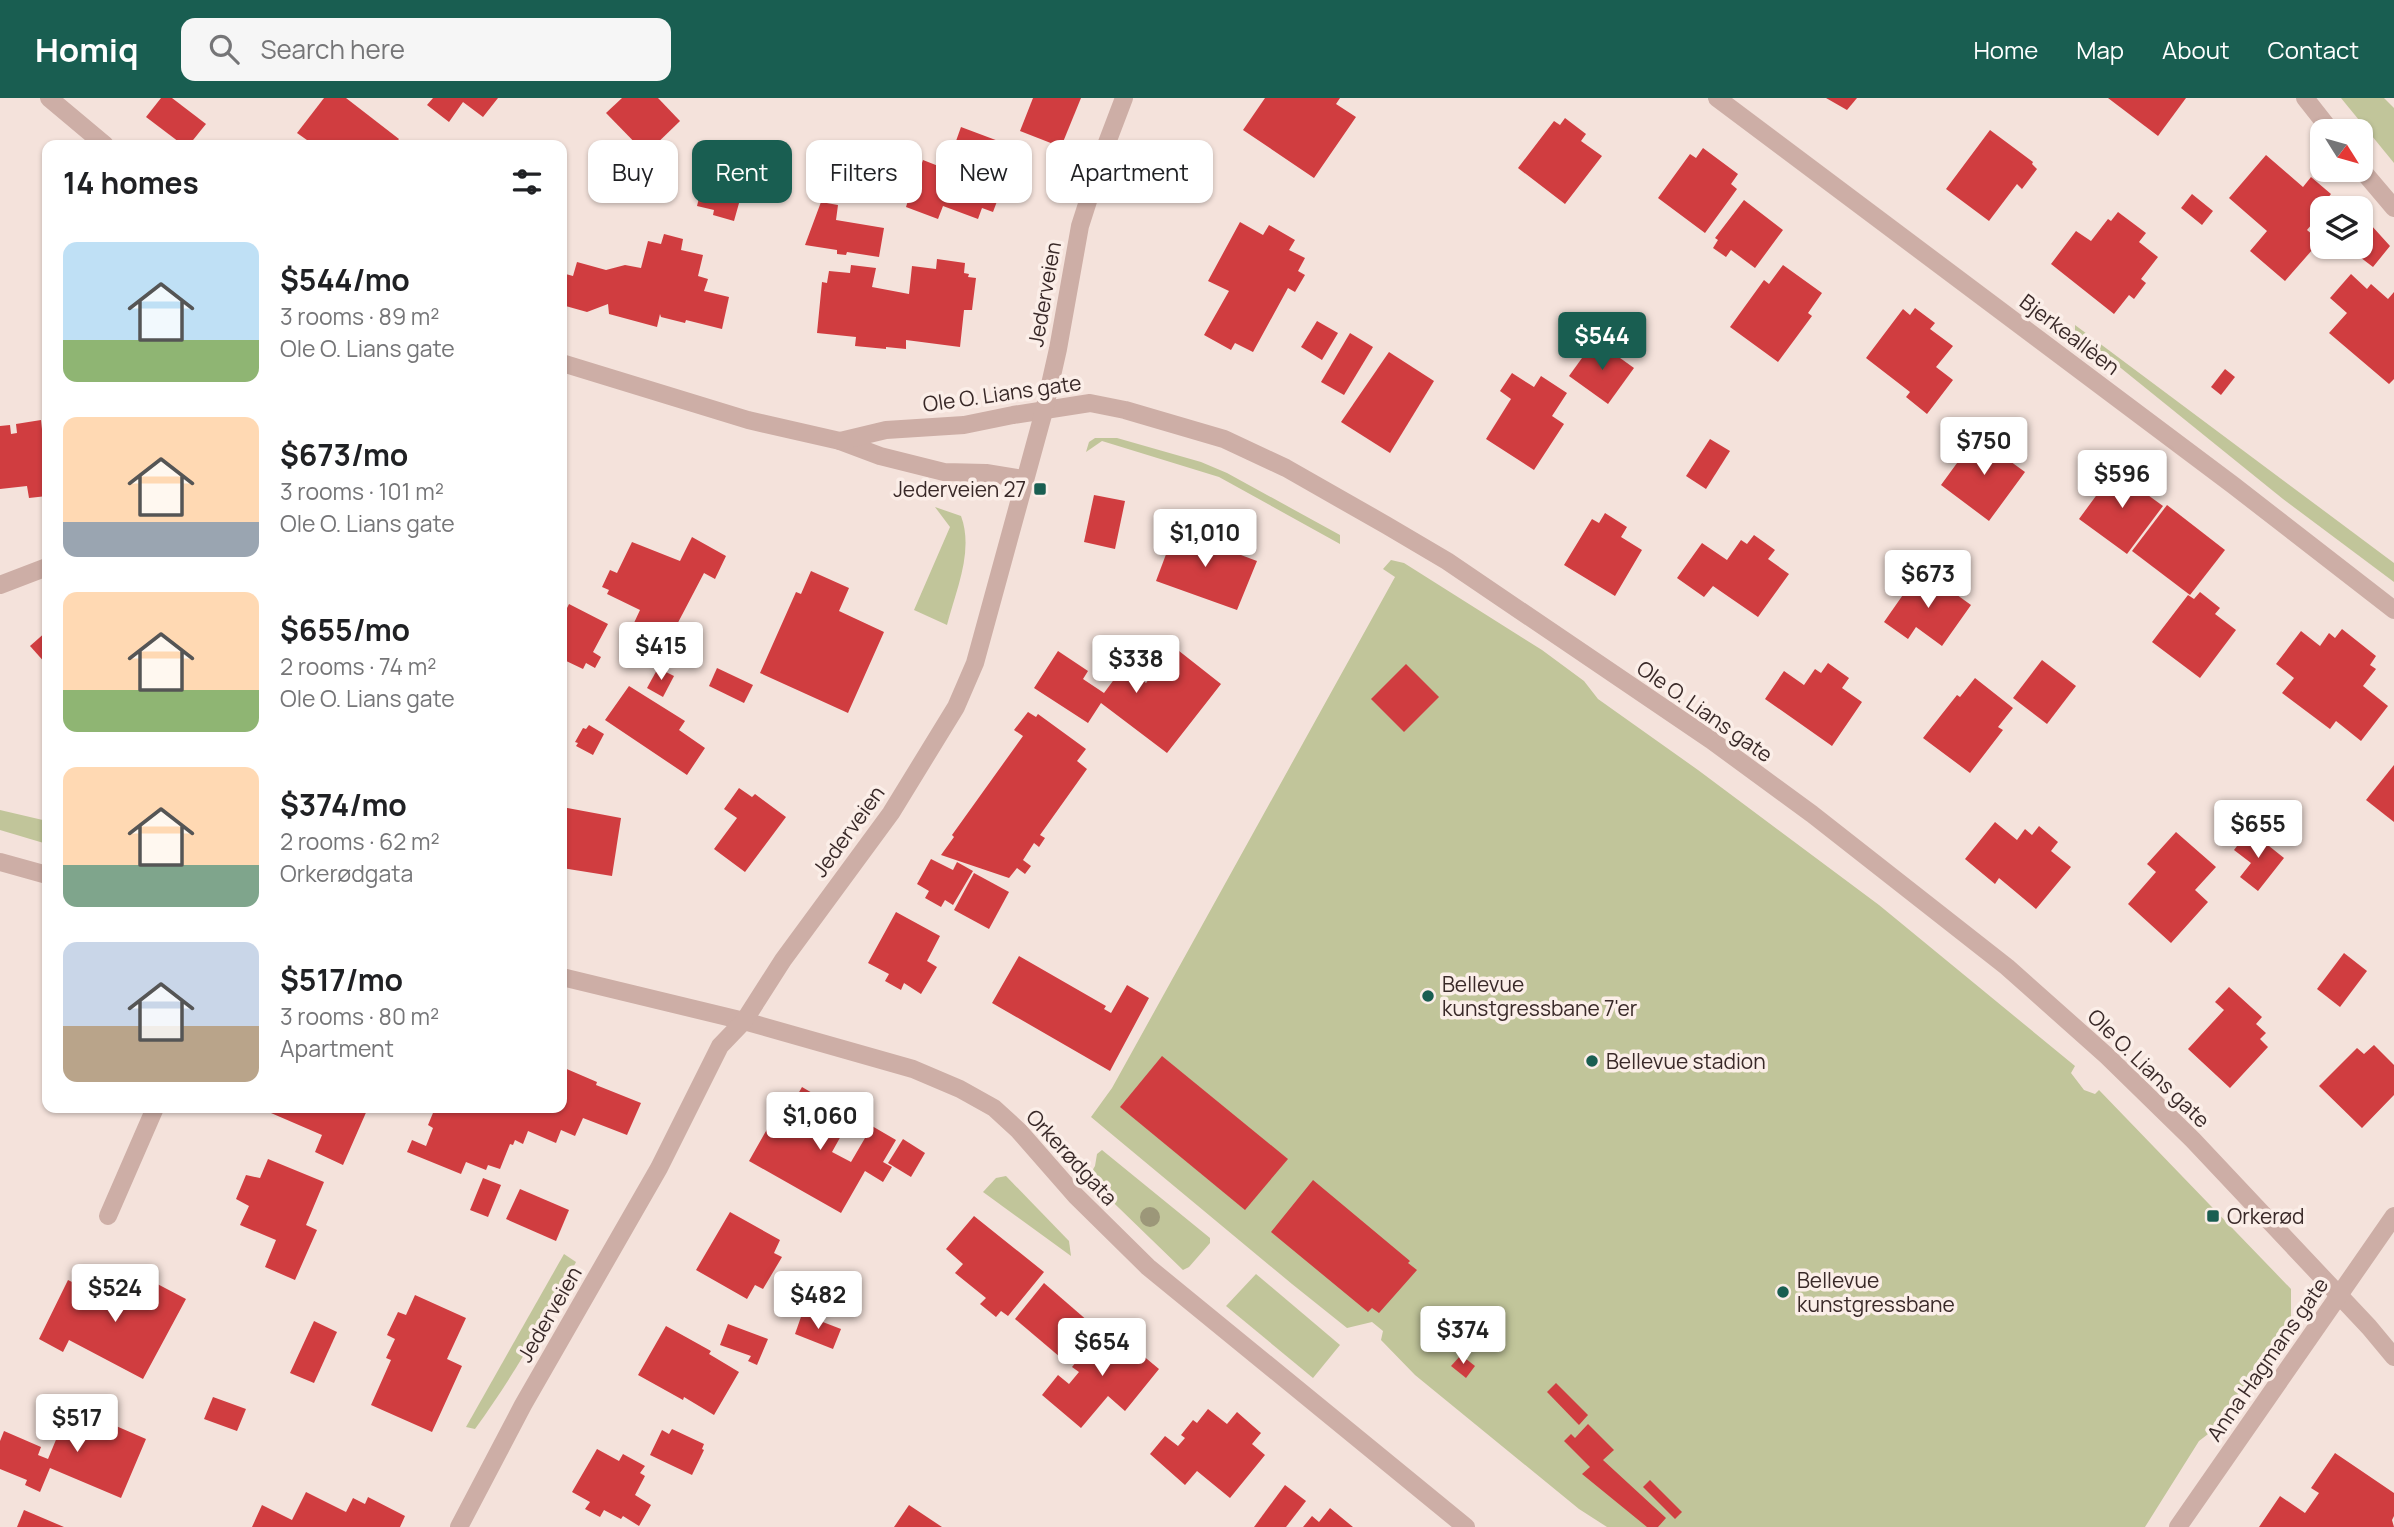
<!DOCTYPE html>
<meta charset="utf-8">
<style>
:root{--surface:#fff;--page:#f6f6f6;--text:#202124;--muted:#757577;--accent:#195e51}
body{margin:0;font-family:Manrope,sans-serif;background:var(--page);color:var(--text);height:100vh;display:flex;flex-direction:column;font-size:26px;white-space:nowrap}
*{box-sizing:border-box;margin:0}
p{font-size:23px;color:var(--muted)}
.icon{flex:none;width:38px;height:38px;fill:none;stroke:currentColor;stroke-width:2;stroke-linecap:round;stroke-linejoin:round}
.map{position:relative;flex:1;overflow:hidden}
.panel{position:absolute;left:42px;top:42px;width:525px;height:973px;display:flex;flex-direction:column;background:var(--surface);border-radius:14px;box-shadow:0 2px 5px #0004}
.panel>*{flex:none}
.hud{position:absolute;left:588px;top:42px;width:665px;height:63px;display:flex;gap:14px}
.needle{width:46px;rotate:127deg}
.buttons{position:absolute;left:2310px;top:21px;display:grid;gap:14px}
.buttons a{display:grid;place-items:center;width:63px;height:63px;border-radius:14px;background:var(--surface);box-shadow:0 2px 5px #0004;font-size:35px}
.price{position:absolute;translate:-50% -60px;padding:0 16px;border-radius:7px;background:#fff;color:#222;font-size:23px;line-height:46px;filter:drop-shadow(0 2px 4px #0008)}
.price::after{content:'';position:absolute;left:50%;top:42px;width:21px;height:16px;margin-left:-10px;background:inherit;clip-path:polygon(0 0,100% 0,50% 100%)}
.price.on{background:var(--accent);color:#fff}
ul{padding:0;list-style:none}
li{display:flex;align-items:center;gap:21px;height:175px;padding:0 21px}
li span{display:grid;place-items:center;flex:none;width:196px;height:140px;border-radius:14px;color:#555}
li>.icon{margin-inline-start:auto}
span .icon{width:84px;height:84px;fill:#fffc;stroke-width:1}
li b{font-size:30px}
h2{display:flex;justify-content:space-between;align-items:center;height:84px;padding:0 21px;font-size:30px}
.pill{padding:0 24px;border-radius:14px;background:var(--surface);box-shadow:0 2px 5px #0004;font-size:24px;line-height:63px}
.pill.on{background:var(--accent);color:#fff}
header{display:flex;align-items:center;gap:42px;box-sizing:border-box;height:98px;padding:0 35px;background:var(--accent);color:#fff}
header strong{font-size:33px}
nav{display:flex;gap:38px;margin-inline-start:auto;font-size:24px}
.search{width:490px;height:63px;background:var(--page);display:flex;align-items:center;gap:18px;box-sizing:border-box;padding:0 24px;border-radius:14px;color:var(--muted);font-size:26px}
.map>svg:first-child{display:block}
.green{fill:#c1c59a}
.building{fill:#d03d40}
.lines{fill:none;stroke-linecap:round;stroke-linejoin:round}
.minor{stroke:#cdaea6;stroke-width:18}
.tree{fill:#9c9779}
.poi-dot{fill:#195e51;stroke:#fbeee8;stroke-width:2.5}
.labels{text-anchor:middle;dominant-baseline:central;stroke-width:7;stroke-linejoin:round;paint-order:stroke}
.street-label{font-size:21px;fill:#392928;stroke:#fbeee8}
.poi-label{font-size:21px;fill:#392928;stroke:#fbeee8;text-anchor:start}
</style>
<header>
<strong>Homiq</strong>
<div class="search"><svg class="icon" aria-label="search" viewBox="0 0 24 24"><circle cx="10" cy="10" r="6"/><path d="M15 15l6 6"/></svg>Search here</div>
<nav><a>Home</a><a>Map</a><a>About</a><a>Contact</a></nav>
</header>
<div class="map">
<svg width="2394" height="1429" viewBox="0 0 2394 1429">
<rect width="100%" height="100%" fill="#f4e2db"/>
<!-- green -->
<g class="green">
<polygon points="2341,0 2384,0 2394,10 2394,65"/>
<polygon points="2075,227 2394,465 2394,484 2283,401 2075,233"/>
<polygon points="1095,340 1117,340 1201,364 1227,375 1340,437 1340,446 1219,379 1102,343 1086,354 1089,344"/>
<path d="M935 409 961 418C974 453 956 492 947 527L914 512 950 429Z"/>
<polygon points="1391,462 1404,465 1542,552 1584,583 1598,601 1698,672 1879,807 2075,968 2071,975 2084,992 2095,996 2099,992 2291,1191 2291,1221 2212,1333 2199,1343 2145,1429 1607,1429 1579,1411 1415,1277 1381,1242 1383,1233 1372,1224 1347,1230 1292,1186 1091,1019 1112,990 1395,479 1383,471"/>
<polygon points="0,712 47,723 47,746 0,732"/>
<polygon points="1102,1052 1210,1140 1210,1145 1189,1169 1183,1172 1088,1080 1095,1068 1097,1056"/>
<polygon points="1006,1078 1069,1143 1071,1158 983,1094 996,1080"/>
<path d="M564 1156 576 1164C545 1223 514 1277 475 1331L466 1329Z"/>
<polygon points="1256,1176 1340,1247 1313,1280 1226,1208"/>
</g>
<!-- building -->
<g class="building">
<polygon points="161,0 172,0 206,26 189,47 183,47 146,19"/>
<polygon points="324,0 346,0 399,41 394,47 314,47 297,35"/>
<polygon points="433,0 498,0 483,19 463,4 449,24 427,7"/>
<polygon points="622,0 658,0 680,23 646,56 606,15"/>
<polygon points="1033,0 1081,0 1061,49 1020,33"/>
<polygon points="1265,0 1340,0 1336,6 1356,19 1314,80 1243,32"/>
<polygon points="1826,0 1857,0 1847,12"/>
<polygon points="2108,0 2186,0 2158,38"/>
<polygon points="1565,20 1586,36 1581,43 1602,58 1565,106 1518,70 1554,23 1560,27"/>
<polygon points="961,29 1017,50 993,114 982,110 978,121 943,108 938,121 906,109 911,93 903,90 909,74 918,77 923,62 946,71"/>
<polygon points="1990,32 2033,64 2032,66 2037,71 2022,91 2017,86 1989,123 1946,91"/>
<polygon points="1703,50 1738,76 1731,86 1737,91 1705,135 1658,100 1690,56 1696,60"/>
<polygon points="2266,57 2303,89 2311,79 2331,96 2323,106 2327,109 2322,110 2322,114 2307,132 2320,143 2285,183 2250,153 2267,133 2229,100"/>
<polygon points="856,58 882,69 867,103 841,92"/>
<polygon points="702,88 741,98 734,123 713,117 714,112 697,108"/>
<polygon points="2192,96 2213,113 2202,127 2181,110"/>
<polygon points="1744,102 1783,132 1755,170 1731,152 1726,159 1713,150 1718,142 1715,140"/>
<polygon points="821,104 838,107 836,122 884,130 879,159 847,154 846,157 837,156 837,152 805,147"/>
<polygon points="2118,114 2146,135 2139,144 2158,159 2141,181 2146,185 2134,201 2129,197 2114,216 2051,166 2076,133 2091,143 2108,121 2111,123"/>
<polygon points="1240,124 1263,137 1269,127 1295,142 1289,152 1305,160 1298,173 1305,177 1295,194 1288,190 1253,254 1235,245 1231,252 1204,237 1229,193 1208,183"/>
<polygon points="2371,127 2390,148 2373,169 2352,153 2355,149 2361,149 2361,142"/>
<polygon points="664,136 683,141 681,152 703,157 698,178 708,181 704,193 729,199 722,231 686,222 685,225 661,219 660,216 657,229 609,216 608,206 587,214 562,207 562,175 573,178 577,164 606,172 625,167 641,170 648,143 661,146"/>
<polygon points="937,161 965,165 964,175 969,176 968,179 976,180 972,212 964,212 960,249 906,242 906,251 886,249 886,251 855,248 856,239 817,235 822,184 827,185 829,173 850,175 851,167 876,170 872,189 909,196 912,168 936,171"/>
<polygon points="1783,167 1822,195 1808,215 1812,218 1778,264 1730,229 1764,182 1769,186"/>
<polygon points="2351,176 2367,191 2371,186 2388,201 2394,194 2394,281 2389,286 2329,235 2347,215 2330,200"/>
<polygon points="1915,210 1935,225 1930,231 1953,248 1936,269 1953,282 1927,316 1906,299 1910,294 1866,260 1903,211 1910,217"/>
<polygon points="1317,223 1338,235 1322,262 1301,249"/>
<polygon points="1350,235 1373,249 1344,297 1321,284"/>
<polygon points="1595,242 1634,270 1608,306 1569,278"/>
<polygon points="1389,254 1434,283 1390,355 1341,324"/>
<polygon points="2225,271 2235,279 2221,297 2211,289"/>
<polygon points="1512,275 1534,289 1541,278 1567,295 1552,318 1564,326 1534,372 1486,341 1511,301 1500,293"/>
<polygon points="41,322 47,377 47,398 29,400 27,388 0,391 0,328 10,327 11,336 17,335 16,326"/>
<polygon points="1988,337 2008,352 2003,358 2025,374 1989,423 1941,387 1976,339 1983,344"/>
<polygon points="1710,341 1730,353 1706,391 1686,378"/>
<polygon points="2126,369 2146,384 2141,392 2163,408 2127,456 2079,421 2115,372 2121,377"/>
<polygon points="1094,397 1125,403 1115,451 1084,444"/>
<polygon points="2167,407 2225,452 2190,497 2132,453"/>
<polygon points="1605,415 1627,429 1621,439 1642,452 1615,498 1564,467 1592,421 1599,425"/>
<polygon points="1177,428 1227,448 1225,451 1257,463 1237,512 1156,483 1168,451 1164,450 1169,436 1173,437"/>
<polygon points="1754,437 1775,452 1768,461 1789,476 1758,519 1713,488 1704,499 1677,480 1702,445 1727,462 1741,442 1747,446"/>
<polygon points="692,439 726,458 715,481 704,475 661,557 627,540 640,512 607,496 609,492 602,489 610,472 617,475 632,444 680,463"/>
<polygon points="1921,471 1971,507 1942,548 1916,529 1908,541 1884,524"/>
<polygon points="811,473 849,490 839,513 884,534 848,615 760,575 796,494 801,496"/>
<polygon points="2200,494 2220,510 2215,516 2236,532 2200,580 2152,544 2188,497 2194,501"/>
<polygon points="569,506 608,526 593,554 601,559 595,570 586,565 583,571 562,561 562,520"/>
<polygon points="2342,531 2376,558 2370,567 2376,571 2363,588 2388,608 2361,643 2336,623 2330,631 2282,595 2294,580 2276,566 2301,533 2320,548 2329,535 2335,540"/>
<polygon points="47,533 47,567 30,548"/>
<polygon points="1174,549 1221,586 1167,655 1101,605 1088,625 1034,590 1058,553 1088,573 1083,581 1104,595 1124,568 1146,585"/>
<polygon points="2042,562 2076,588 2047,626 2013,600"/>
<polygon points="1828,565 1849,580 1842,590 1862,604 1832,648 1765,601 1784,573 1804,587 1815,571 1821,575"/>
<polygon points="1406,566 1439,599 1404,634 1371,601"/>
<polygon points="658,570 674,578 663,599 647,590"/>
<polygon points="717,570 753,587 744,605 709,588"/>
<polygon points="1975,580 2013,610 1998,629 2003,632 1970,675 1923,640 1957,597 1960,599"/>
<polygon points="629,588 685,623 679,632 705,650 687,677 605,622"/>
<polygon points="1028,614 1036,619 1038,616 1086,651 1077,663 1087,671 1040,737 1045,740 1039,749 1034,745 1023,762 1031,768 1025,776 1017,770 1009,780 941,757 954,739 952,737 1023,638 1014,632"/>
<polygon points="589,627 604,636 593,657 576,648 578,645 575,644 583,630 586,631"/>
<polygon points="2394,667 2394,724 2366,702"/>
<polygon points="739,690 752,699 755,696 786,719 745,774 714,751 737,720 724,711"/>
<polygon points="562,709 621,720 612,778 562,770"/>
<polygon points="1995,724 2017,742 2025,731 2032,737 2039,728 2058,744 2051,753 2071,769 2036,811 1999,780 1995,786 1965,761"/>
<polygon points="2249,732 2284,760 2258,793 2240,779 2251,765 2234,752"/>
<polygon points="2176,734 2216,769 2195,792 2208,804 2171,845 2128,806 2156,774 2147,766"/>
<polygon points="931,761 953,772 957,764 973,773 953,807 945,802 941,809 925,800 929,793 917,786"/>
<polygon points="974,775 1009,794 989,831 954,812"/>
<polygon points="896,814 940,838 927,863 937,869 921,896 904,885 901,892 885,883 889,876 868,865"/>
<polygon points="2344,855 2367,873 2340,909 2317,891"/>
<polygon points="1019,858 1106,908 1104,911 1111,915 1127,887 1149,900 1110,973 992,905"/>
<polygon points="2229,889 2262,919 2256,926 2266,935 2260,941 2268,949 2230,990 2188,951 2224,912 2215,904"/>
<polygon points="2374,947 2394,967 2394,997 2362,1030 2319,988 2357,950 2364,956"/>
<polygon points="1162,958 1288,1061 1245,1112 1120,1009"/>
<polygon points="562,969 597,984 596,987 641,1005 627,1037 583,1020 575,1038 561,1032 556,1045 528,1033 523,1046 515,1042 513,1047 510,1046 500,1071 488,1067 486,1072 466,1064 461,1076 407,1054 412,1042 426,1048 433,1030 428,1027 435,1010 562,1010"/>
<polygon points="802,989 843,1013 833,1031 842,1036 832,1054 851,1064 872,1028 896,1042 883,1064 892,1069 883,1084 865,1073 841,1115 749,1063 770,1026 778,1031"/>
<polygon points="265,1010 368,1010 343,1067 315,1054 322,1037 264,1012"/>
<polygon points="903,1041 925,1055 911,1079 888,1065"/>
<polygon points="268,1061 324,1084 306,1127 317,1132 295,1182 265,1169 276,1142 240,1127 249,1108 236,1101 246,1077 260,1080"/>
<polygon points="483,1080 501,1087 488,1119 470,1112"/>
<polygon points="1313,1082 1410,1163 1408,1165 1417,1172 1379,1215 1372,1210 1368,1214 1271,1134"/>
<polygon points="520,1091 569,1112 556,1143 506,1121"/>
<polygon points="730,1114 780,1142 774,1155 782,1159 763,1191 755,1187 747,1201 696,1172"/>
<polygon points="974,1118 1044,1174 1008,1218 1001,1213 996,1219 980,1206 986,1200 955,1175 963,1166 946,1151"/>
<polygon points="144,1179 186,1201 143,1281 69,1242 63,1254 39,1241 68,1182 92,1194 95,1189 129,1207"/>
<polygon points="1044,1185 1089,1224 1060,1259 1015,1221"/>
<polygon points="415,1197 466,1220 447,1261 462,1268 432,1334 371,1307 391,1262 386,1260 395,1241 387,1237 398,1214 406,1217"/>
<polygon points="802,1216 841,1231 833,1251 795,1236"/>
<polygon points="314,1223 337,1234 314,1285 290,1275"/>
<polygon points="728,1226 768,1241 757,1267 748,1263 751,1258 720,1247"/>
<polygon points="1106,1227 1129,1246 1132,1243 1144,1253 1141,1256 1159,1271 1125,1313 1108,1298 1081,1330 1042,1297 1058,1277 1069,1286 1079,1274 1072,1269"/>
<polygon points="666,1228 711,1253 709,1256 739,1274 714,1317 684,1299 683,1302 638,1277"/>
<polygon points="1461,1257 1475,1268 1466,1280 1451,1268"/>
<polygon points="1556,1285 1588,1317 1579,1327 1547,1294"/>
<polygon points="213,1299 246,1311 237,1333 204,1321"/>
<polygon points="70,1308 146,1341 121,1400 50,1370 40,1394 25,1387 27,1382 0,1371 0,1343 4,1333 41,1349 38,1357 48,1361"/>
<polygon points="1208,1311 1227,1326 1237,1314 1261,1335 1252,1346 1265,1357 1230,1400 1197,1373 1185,1387 1150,1356 1165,1338 1178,1348 1185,1340 1181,1337 1193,1322 1197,1325"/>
<polygon points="1588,1326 1614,1352 1603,1362 1666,1420 1658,1429 1647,1429 1582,1376 1590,1369 1564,1343 1571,1336 1575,1340"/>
<polygon points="672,1331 704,1346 702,1351 704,1352 692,1377 650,1357 662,1332 669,1336"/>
<polygon points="597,1351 619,1363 623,1356 645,1368 640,1375 645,1378 635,1397 651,1407 639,1428 623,1418 621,1421 604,1412 600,1419 585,1411 590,1404 572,1394"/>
<polygon points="2335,1355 2394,1395 2394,1418 2392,1422 2394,1429 2259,1429 2280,1398 2305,1415 2319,1395 2311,1390"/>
<polygon points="1650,1382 1682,1414 1675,1421 1643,1389"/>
<polygon points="1285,1387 1306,1403 1286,1429 1254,1429"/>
<polygon points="306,1394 346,1414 353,1400 365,1406 368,1399 405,1418 400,1429 252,1429 262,1407 292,1422"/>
<polygon points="909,1407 942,1429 894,1429"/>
<polygon points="1330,1410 1353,1429 1303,1429 1312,1418 1319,1424"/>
<polygon points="24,1412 64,1429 17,1429"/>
</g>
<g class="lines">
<!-- minor -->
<g class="minor">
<polyline points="49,0 105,47"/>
<polyline points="1717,0 2233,387 2394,512"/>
<polyline points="2305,0 2331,33"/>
<polyline points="2361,71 2394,110"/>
<polyline points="562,265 748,322 840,343 880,358 944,374 986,375 1024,381"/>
<polyline points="840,343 886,332 964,327 1013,317 1090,305 1125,312 1224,341 1286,370 1386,427 1447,463 1711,642 1812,716 2007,869 2107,958 2193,1042 2369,1229 2394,1259"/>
<polyline points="0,487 47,469"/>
<polyline points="0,764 47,777"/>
<polyline points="562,879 744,923 913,971 960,991 994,1010 1019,1033 1076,1098 1148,1169 1466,1429"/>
<polyline points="108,1118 155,1010"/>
<polyline points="459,1429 523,1307 659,1070 720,948 744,923 783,862 891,715 956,609 975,565 1044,313 1058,251 1080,128 1105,50 1124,0"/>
<polyline points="2178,1429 2394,1118"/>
</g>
</g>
<!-- trees -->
<circle class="tree" cx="1150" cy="1119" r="10"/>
<!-- markers -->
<g class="poi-dot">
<rect x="1033" y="384" width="14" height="14" rx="3.5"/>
<circle cx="1428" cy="898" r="7"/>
<circle cx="1592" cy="963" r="7"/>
<rect x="2206" y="1111" width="14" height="14" rx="3.5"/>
<circle cx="1783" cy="1194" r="7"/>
</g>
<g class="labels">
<!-- street labels -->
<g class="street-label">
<text transform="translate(1044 196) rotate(-80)">Jederveien</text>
<text transform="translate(2070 236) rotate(37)">Bjerkeallèen</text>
<text transform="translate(1002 295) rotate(-8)">Ole O. Lians gate</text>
<text transform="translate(1705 613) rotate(35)">Ole O. Lians gate</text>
<text transform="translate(848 733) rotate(-54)">Jederveien</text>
<text transform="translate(2149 970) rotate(44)">Ole O. Lians gate</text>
<text transform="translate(1072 1059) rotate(47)">Orkerødgata</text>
<text transform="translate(549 1216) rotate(-60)">Jederveien</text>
<text transform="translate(2267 1261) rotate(-55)">Anna Hagmans gate</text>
</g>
<!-- poi labels -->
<g class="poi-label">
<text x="1026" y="391" text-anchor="end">Jederveien 27</text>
<text x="1442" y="886">Bellevue<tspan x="1442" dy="24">kunstgressbane 7'er</tspan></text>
<text x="1606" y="963">Bellevue stadion</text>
<text x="2227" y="1118">Orkerød</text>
<text x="1797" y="1182">Bellevue<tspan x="1797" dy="24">kunstgressbane</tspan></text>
</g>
</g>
</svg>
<div class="buttons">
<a><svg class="needle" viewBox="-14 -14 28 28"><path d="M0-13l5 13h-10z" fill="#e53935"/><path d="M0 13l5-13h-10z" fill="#757577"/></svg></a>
<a><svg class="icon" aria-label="layers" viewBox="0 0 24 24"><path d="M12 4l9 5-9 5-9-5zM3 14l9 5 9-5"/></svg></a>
</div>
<b class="price on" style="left:1602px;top:274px">$544</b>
<b class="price" style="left:1984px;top:379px">$750</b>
<b class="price" style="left:2122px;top:412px">$596</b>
<b class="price" style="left:1205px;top:471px">$1,010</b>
<b class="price" style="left:1928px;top:512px">$673</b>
<b class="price" style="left:661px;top:584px">$415</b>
<b class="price" style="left:1136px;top:597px">$338</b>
<b class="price" style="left:2258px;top:762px">$655</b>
<b class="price" style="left:820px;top:1054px">$1,060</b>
<b class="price" style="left:115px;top:1226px">$524</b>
<b class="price" style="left:818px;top:1233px">$482</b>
<b class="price" style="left:1463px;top:1268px">$374</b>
<b class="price" style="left:1102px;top:1280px">$654</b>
<b class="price" style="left:77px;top:1356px">$517</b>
<div class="hud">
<a class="pill">Buy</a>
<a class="pill on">Rent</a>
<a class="pill">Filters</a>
<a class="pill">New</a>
<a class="pill">Apartment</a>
</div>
<section class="panel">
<h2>14 homes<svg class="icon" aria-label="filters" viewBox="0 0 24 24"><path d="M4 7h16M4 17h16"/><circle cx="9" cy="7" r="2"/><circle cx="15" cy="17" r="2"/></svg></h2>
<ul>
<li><span style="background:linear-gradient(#bfe0f5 70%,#8fb573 0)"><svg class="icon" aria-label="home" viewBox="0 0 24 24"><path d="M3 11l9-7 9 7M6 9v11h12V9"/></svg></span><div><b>$544/mo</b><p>3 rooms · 89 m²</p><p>Ole O. Lians gate</p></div></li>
<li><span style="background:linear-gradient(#ffd9b3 75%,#9aa5b1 0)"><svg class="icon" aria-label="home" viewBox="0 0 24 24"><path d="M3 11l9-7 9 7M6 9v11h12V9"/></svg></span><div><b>$673/mo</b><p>3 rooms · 101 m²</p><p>Ole O. Lians gate</p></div></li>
<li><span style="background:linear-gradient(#ffd9b3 70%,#8fb573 0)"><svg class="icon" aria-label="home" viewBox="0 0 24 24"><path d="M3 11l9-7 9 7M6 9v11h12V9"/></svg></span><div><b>$655/mo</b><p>2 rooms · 74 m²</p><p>Ole O. Lians gate</p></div></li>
<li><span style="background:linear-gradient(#ffd9b3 70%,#7fa58c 0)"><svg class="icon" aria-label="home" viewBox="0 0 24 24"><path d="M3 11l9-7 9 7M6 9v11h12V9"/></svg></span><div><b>$374/mo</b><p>2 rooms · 62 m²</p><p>Orkerødgata</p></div></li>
<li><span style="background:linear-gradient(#c9d6e8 60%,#b9a48a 0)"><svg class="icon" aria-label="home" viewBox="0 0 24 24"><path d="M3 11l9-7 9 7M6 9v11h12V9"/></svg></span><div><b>$517/mo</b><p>3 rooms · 80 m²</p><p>Apartment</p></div></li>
</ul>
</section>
</div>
